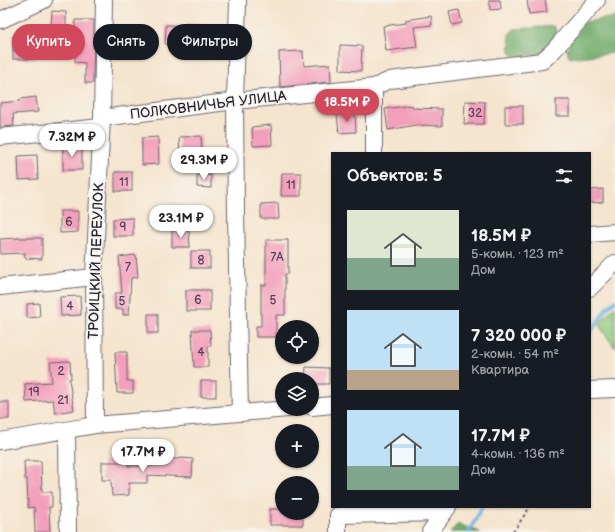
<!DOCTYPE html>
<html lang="ru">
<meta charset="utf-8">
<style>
:root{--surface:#171b24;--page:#242831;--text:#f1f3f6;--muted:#9ea1a6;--accent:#d1495b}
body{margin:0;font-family:"Balsamiq Sans",sans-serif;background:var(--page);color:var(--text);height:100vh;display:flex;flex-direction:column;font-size:15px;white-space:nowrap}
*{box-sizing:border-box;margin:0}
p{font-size:13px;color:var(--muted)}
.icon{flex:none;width:22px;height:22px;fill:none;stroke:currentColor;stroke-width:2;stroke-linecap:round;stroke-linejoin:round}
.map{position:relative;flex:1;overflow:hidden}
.details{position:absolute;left:331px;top:152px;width:260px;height:356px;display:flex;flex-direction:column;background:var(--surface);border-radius:0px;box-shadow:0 1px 3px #0004}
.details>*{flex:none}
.top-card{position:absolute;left:12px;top:24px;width:259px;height:36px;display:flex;gap:8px}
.fabs{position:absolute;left:275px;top:320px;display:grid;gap:8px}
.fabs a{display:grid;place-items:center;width:44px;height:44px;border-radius:50%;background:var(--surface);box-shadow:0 1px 3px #0004;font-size:20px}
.price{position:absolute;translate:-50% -34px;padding:0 9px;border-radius:14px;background:#fff;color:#222;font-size:13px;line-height:26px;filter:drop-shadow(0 1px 2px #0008)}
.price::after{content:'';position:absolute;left:50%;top:24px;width:12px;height:9px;margin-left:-6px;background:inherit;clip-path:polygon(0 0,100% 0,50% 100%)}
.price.on{background:var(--accent);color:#fff}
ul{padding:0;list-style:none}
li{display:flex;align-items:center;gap:12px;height:100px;padding:0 16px}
li span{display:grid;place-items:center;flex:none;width:112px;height:80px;border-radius:0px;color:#555}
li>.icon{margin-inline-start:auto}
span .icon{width:48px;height:48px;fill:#fffc;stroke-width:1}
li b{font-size:17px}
h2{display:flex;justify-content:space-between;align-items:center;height:48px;padding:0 16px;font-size:17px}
.pill{padding:0 14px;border-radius:18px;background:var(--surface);box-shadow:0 1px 3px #0004;font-size:14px;line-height:36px}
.pill.on{background:var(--accent);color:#fff}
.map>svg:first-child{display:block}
.green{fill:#89c479;stroke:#56735a}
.forest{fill:#6eaa69;stroke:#486652}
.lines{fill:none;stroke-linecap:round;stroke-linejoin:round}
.stream{stroke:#6db5e5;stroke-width:3.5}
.building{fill:#f39fbb}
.minor-casing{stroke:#6c666e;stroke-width:18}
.path{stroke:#6c666e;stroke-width:2;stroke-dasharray:3 3;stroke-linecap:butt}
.minor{stroke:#fff;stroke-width:16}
.labels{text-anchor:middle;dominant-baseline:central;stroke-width:3;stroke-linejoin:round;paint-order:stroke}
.number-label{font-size:12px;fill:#56415b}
.street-label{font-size:14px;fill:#22223b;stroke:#f7f3e8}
</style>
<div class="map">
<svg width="615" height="532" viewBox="0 0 615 532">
<rect width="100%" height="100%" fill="#f7f3e8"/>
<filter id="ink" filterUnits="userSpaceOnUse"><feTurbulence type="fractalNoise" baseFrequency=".025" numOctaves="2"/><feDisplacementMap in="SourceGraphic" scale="8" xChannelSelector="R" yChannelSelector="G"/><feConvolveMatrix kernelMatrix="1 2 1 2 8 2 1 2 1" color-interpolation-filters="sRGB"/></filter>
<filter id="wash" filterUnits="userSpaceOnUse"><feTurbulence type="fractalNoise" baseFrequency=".012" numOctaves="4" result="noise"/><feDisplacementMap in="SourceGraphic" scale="16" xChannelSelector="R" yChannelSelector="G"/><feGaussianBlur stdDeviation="0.9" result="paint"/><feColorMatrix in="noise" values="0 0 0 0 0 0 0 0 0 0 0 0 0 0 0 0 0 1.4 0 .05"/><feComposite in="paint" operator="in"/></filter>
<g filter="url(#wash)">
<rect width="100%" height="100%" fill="#f5e4ce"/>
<!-- green -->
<polygon class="green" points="615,306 615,348 598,324"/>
<!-- forest -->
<g class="forest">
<polygon points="615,17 615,53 570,58 567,51 571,38 585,22"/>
<polygon points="554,26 558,33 543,52 536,55 513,56 510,51 509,34 514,29"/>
<polygon points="458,524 480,532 450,532"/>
</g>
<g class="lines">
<!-- stream -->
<g class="stream">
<polyline points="590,333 607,308 615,301"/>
<polyline points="469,532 482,507"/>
</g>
</g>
<g id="blocks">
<!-- building -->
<g class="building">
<polygon points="489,0 500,0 501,9 490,10"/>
<polygon points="527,0 545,0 547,12 529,14"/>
<polygon points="459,10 462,23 452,25 449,12"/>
<polygon points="52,11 66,12 66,26 51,26"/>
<polygon points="431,16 432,25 414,27 417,47 386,51 383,26 406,23 405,20"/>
<polygon points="75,20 94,20 93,83 85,83 85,63 75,62"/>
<polygon points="186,24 220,25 219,39 178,38 178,44 165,44 166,25 186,26"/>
<rect x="13" y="36" width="22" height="23"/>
<polygon points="340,45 362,46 361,71 340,70"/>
<polygon points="303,51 304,66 330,64 331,82 280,87 279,52"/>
<polygon points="36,97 38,112 13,114 14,126 0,127 0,103 20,101 20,99"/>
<rect x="556" y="100" width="14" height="16"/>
<polygon points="465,101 485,102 484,124 464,124"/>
<polygon points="412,105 413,108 442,109 442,126 416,125 388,130 385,109"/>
<rect x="505" y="106" width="18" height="18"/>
<polygon points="355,113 356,132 339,133 337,114"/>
<polygon points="271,125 272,145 253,146 252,127"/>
<polygon points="201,136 202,158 180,159 179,137"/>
<polygon points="158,137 159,164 142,165 142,138"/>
<rect x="63" y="147" width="19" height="23"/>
<polygon points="37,155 38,179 19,180 18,156"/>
<rect x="115" y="172" width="17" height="19"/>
<polygon points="282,173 301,173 301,196 281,196"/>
<polygon points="197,175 211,175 211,188 197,187"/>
<polygon points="603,189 603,202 590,203 590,190"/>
<polygon points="278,203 279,219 261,219 261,204"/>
<polygon points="187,210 208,210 209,225 188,226"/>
<polygon points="60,211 78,211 78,232 60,233"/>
<polygon points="133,218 133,236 113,236 113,219"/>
<polygon points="172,230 189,230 190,247 172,247"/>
<polygon points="19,238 42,238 42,259 25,258 25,253 0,254 0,239"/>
<polygon points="266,240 288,240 288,274 285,274 285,315 276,315 276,337 256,337 256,326 261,326 261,285 266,285"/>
<rect x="191" y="251" width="19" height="17"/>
<polygon points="136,255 138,277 131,278 129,314 123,315 123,309 115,309 115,293 122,293 119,257"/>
<rect x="186" y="290" width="24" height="21"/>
<polygon points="80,296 81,315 61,316 60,297"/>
<polygon points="39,303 40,317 27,318 27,304"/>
<rect x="148" y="314" width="10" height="19"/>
<polygon points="192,330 210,330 211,346 208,346 208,367 194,367"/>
<polygon points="115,352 127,352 127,381 133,381 133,393 117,393"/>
<polygon points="70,361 71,379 69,379 74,410 55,413 53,400 26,402 25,384 52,382 50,362"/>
<polygon points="306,367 329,368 329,384 312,384 312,379 305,379"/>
<rect x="201" y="381" width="15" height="16"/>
<rect x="0" y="402" width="9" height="17"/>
<polygon points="180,458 193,459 192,477 147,475 147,483 129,483 129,495 112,496 111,480 102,480 102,462 128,462 128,466 154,466 154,459 180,459"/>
<polygon points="24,461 41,461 42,492 52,492 52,507 49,507 50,532 35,532 34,507 28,508 27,479 25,479"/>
<polygon points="270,509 282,509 282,513 303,513 303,525 270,525"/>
</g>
</g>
</g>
<g filter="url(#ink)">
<use href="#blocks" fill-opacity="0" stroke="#6c666e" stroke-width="1"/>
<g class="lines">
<defs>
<g id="minor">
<polyline points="238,0 235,101 236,214 240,413"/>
<polyline points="1,20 44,0"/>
<polyline points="374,87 374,153"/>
<polyline points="102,118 235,101 374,87 390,80 542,61 554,50 597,0"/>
<polyline points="0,137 101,127"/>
<polyline points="590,234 615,232"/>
<polyline points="0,287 94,277"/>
<polyline points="590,288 615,263"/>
<polyline points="590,390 615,389"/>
<polyline points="312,407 332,405"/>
<polyline points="95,425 94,277 102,118 104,0"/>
<polyline points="67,431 68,532"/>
<polyline points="0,441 95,425 288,409"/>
<polyline points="338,532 338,515 444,513"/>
<polyline points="430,532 448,507"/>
</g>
</defs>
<!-- minor casing -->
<use href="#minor" class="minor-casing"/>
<!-- path -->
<polyline class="path" points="513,532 530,507"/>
<!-- minor -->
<use href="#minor" class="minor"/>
</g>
</g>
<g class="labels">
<!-- number labels -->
<g class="number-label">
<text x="475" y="113">32</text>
<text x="124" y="182">11</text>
<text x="291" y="185">11</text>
<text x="69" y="222">6</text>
<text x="123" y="227">9</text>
<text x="277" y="257">7А</text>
<text x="201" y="260">8</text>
<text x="128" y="267">7</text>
<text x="198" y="300">6</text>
<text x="273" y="300">5</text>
<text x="122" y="301">5</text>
<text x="70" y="306">4</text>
<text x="201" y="352">4</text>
<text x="61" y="371">2</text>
<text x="34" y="392">19</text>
<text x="63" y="400">21</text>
</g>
<!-- street labels -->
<g class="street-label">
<text transform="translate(208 105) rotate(-7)">ПОЛКОВНИЧЬЯ УЛИЦА</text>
<text transform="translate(96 261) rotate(-88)">ТРОИЦКИЙ ПЕРЕУЛОК</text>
</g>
</g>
</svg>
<div class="fabs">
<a><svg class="icon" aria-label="locate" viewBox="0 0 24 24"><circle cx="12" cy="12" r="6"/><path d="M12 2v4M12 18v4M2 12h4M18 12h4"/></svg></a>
<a><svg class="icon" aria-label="layers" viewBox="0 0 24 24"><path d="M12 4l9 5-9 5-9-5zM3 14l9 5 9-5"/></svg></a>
<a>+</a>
<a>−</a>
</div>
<b class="price on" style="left:347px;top:123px">18.5M ₽</b>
<b class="price" style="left:72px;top:158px">7.32M ₽</b>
<b class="price" style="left:204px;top:181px">29.3M ₽</b>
<b class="price" style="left:181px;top:239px">23.1M ₽</b>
<b class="price" style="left:143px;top:473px">17.7M ₽</b>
<div class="top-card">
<a class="pill on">Купить</a>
<a class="pill">Снять</a>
<a class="pill">Фильтры</a>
</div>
<section class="details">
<h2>Объектов: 5<svg class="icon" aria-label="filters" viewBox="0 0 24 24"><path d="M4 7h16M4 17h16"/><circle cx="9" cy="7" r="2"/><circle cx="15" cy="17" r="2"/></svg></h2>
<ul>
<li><span style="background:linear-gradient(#dfe7d0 60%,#7fa58c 0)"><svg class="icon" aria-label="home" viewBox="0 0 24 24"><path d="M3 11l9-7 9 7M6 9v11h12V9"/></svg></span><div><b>18.5M ₽</b><p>5-комн. · 123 m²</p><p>Дом</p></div></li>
<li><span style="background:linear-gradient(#bfe0f5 75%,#b9a48a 0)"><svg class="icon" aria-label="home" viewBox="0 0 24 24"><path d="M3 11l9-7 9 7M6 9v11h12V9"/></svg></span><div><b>7 320 000 ₽</b><p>2-комн. · 54 m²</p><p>Квартира</p></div></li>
<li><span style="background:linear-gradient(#bfe0f5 70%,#7fa58c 0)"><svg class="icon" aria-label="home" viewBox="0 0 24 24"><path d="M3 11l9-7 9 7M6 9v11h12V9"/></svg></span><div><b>17.7M ₽</b><p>4-комн. · 136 m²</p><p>Дом</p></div></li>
</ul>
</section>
</div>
